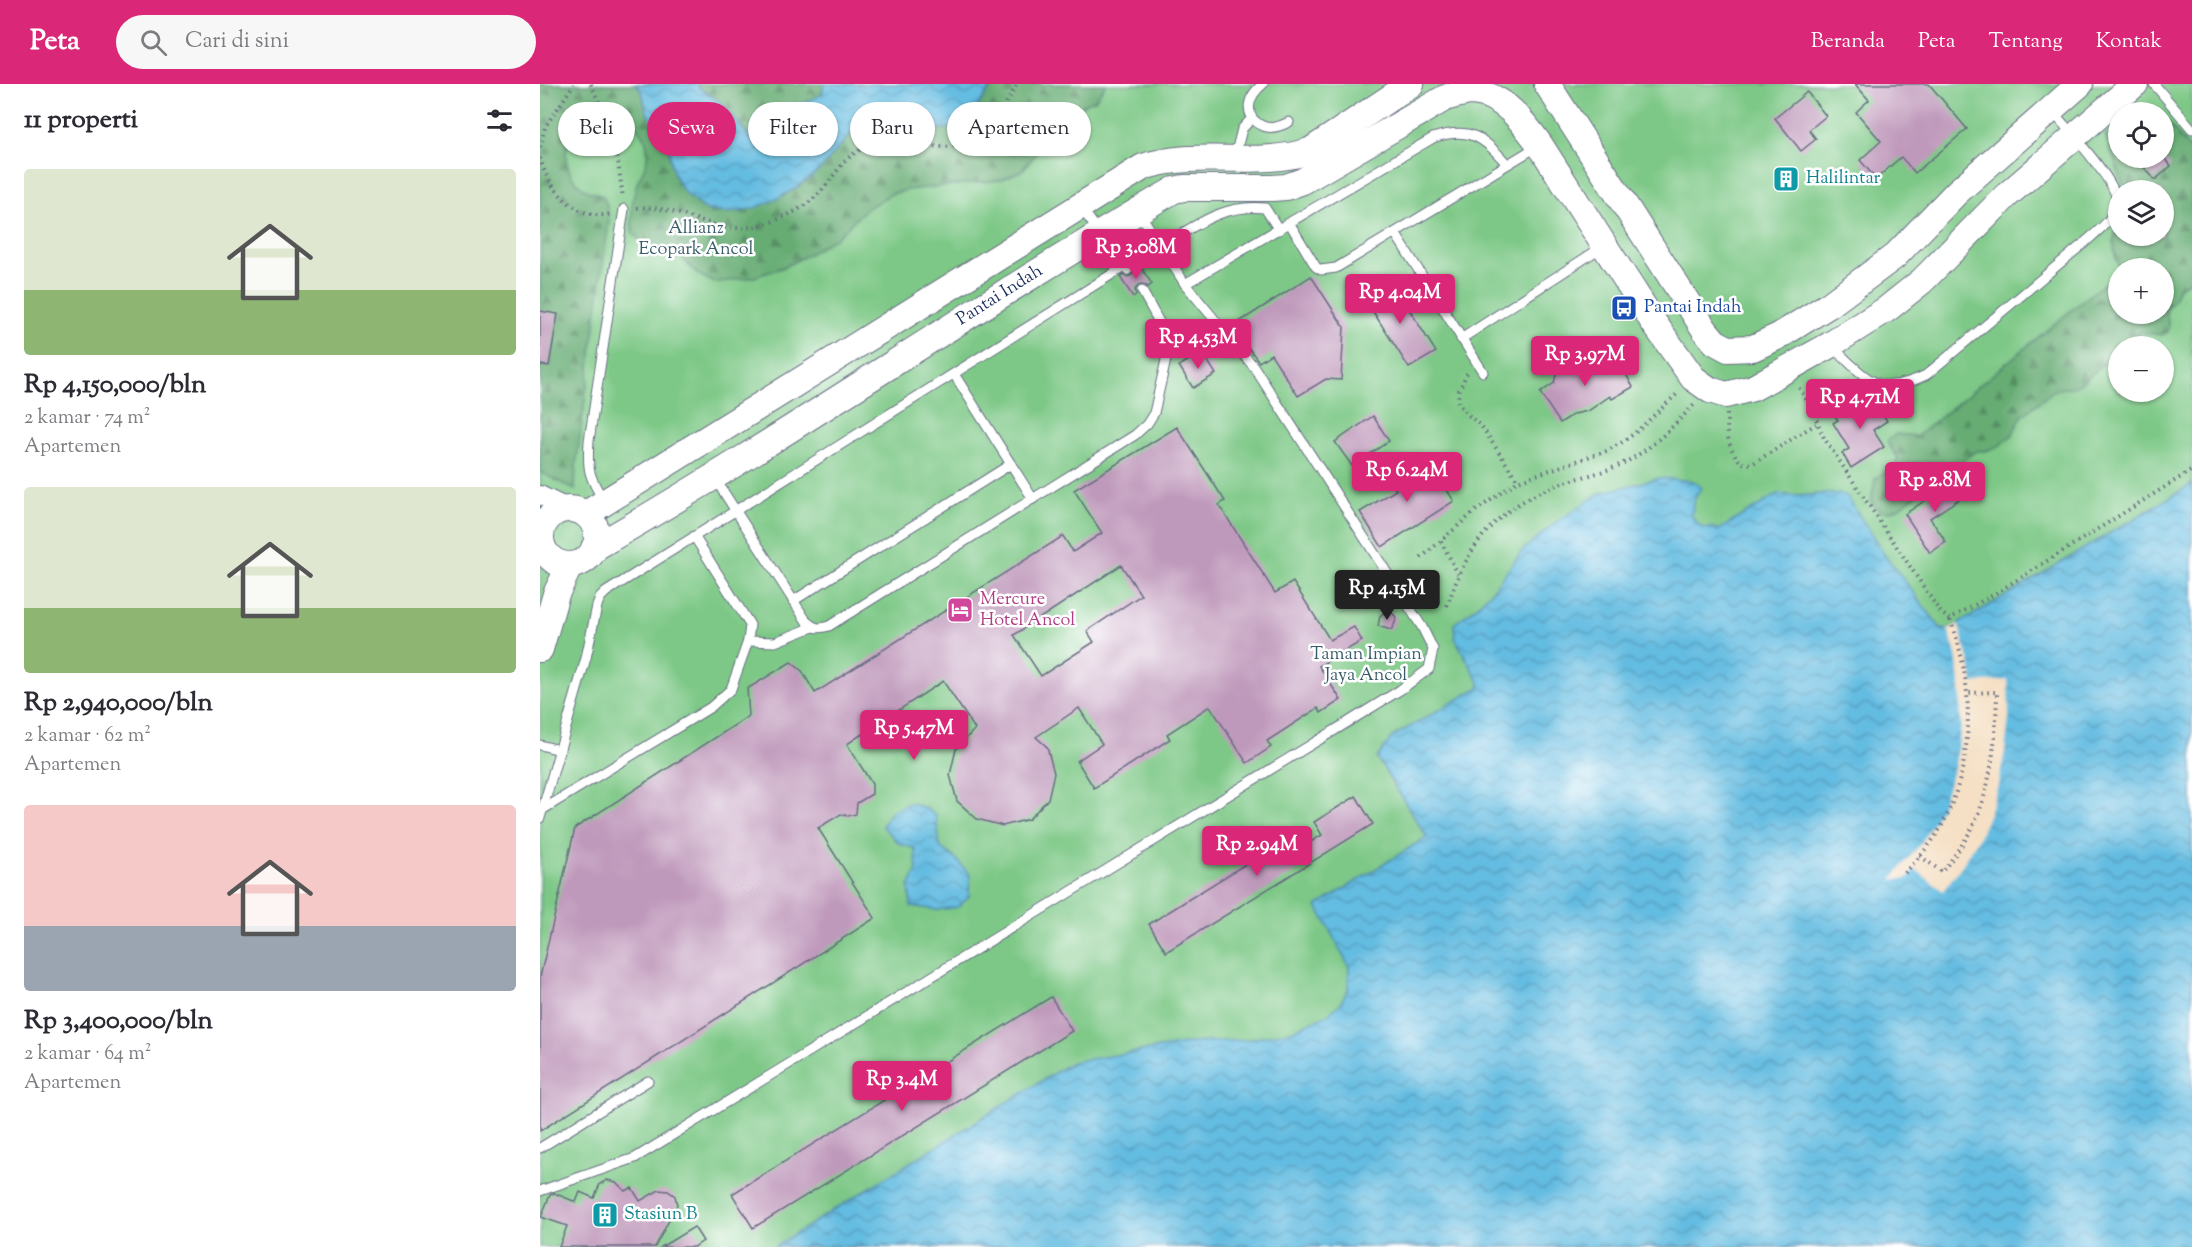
<!DOCTYPE html>
<html lang="id">
<meta charset="utf-8">
<style>
:root{--surface:#fff;--page:#f7f7f7;--text:#2b2b33;--muted:#7c7c81;--accent:#db2777}
body{margin:0;font-family:"Sorts Mill Goudy",serif;background:var(--page);color:var(--text);height:100vh;display:flex;flex-direction:column;font-size:22px;white-space:nowrap}
*{box-sizing:border-box;margin:0}
p{font-size:20px;color:var(--muted)}
.icon{flex:none;width:33px;height:33px;fill:none;stroke:currentColor;stroke-width:2;stroke-linecap:round;stroke-linejoin:round}
.map{position:relative;flex:1;overflow:hidden}
.sheet{display:flex;flex-direction:column;background:var(--surface);width:540px}
.sheet>*{flex:none}
.guide{position:absolute;left:18px;top:18px;width:570px;height:54px;display:flex;gap:12px}
.fabs{position:absolute;left:1568px;top:18px;display:grid;gap:12px}
.fabs a{display:grid;place-items:center;width:66px;height:66px;border-radius:50%;background:var(--surface);box-shadow:0 2px 4px #0004;font-size:30px}
.price{position:absolute;translate:-50% -51px;padding:0 14px;border-radius:6px;background:var(--accent);color:#fff;font-size:20px;line-height:39px;filter:drop-shadow(0 2px 3px #0008)}
.price::after{content:'';position:absolute;left:50%;top:36px;width:18px;height:14px;margin-left:-9px;background:inherit;clip-path:polygon(0 0,100% 0,50% 100%)}
.price.on{background:#222;color:#fff}
ul{padding:0;list-style:none}
li{display:grid;align-content:center;gap:12px;height:318px;padding:0 24px}
li span{display:grid;place-items:center;height:186px;border-radius:6px;color:#555}
li>.icon{margin-inline-start:auto}
span .icon{width:108px;height:108px;fill:#fffc;stroke-width:1}
li b{font-size:26px}
h2{display:flex;justify-content:space-between;align-items:center;height:72px;padding:0 24px;font-size:26px}
.tag{padding:0 21px;border-radius:27px;background:var(--surface);box-shadow:0 2px 4px #0004;font-size:21px;line-height:54px}
.tag.on{background:var(--accent);color:#fff}
header{display:flex;align-items:center;gap:36px;box-sizing:border-box;height:84px;padding:0 30px;background:var(--accent);color:#fff}
header strong{font-size:28px}
nav{display:flex;gap:33px;margin-inline-start:auto;font-size:21px}
.search{width:420px;height:54px;background:var(--page);display:flex;align-items:center;gap:15px;box-sizing:border-box;padding:0 21px;border-radius:33px;color:var(--muted);font-size:22px}
main{display:flex;flex:1;min-height:0}
.map>svg:first-child{display:block}
.green{fill:#7dc886;stroke:#4c7c72;stroke-width:1.5;fill-rule:evenodd}
.forest{fill:url(#forest-firs);stroke:#406e68;stroke-width:1.5}
.water{fill:url(#water-waves);stroke:#4076a0;stroke-width:1.5}
.pier{fill:#f5e0c5}
.building{fill:#bf99bb;fill-rule:evenodd}
.lines{fill:none;stroke-linecap:round;stroke-linejoin:round}
.lane-casing{stroke:#676d82;stroke-width:11}
.street-casing{stroke:#676d82;stroke-width:20}
.secondary-casing{stroke:#676d82;stroke-width:28}
.path{stroke:#676d82;stroke-width:4;stroke-dasharray:1.5 4.5;stroke-linecap:butt}
.lane{stroke:#fff;stroke-width:9}
.street{stroke:#fff;stroke-width:18}
.secondary{stroke:#fff;stroke-width:26}
.labels{text-anchor:middle;dominant-baseline:central;stroke-width:5;stroke-linejoin:round;paint-order:stroke}
.culture-label{font-size:18px;fill:#0d838f;stroke:#fff;text-anchor:start}
.park-label{font-size:18px;fill:#385d6a;stroke:#fff}
.street-label{font-size:18px;fill:#1b2f5e;stroke:#fff}
.transit-label{font-size:18px;fill:#164399;stroke:#fff;text-anchor:start}
.hotel-label{font-size:18px;fill:#b23c85;stroke:#fff;text-anchor:start}
</style>
<header>
<strong>Peta</strong>
<div class="search"><svg class="icon" aria-label="search" viewBox="0 0 24 24"><circle cx="10" cy="10" r="6"/><path d="M15 15l6 6"/></svg>Cari di sini</div>
<nav><a>Beranda</a><a>Peta</a><a>Tentang</a><a>Kontak</a></nav>
</header>
<main>
<section class="sheet">
<h2>11 properti<svg class="icon" aria-label="filters" viewBox="0 0 24 24"><path d="M4 7h16M4 17h16"/><circle cx="9" cy="7" r="2"/><circle cx="15" cy="17" r="2"/></svg></h2>
<ul>
<li><span style="background:linear-gradient(#dfe7d0 65%,#8fb573 0)"><svg class="icon" aria-label="home" viewBox="0 0 24 24"><path d="M3 11l9-7 9 7M6 9v11h12V9"/></svg></span><div><b>Rp 4,150,000/bln</b><p>2 kamar · 74 m²</p><p>Apartemen</p></div></li>
<li><span style="background:linear-gradient(#dfe7d0 65%,#8fb573 0)"><svg class="icon" aria-label="home" viewBox="0 0 24 24"><path d="M3 11l9-7 9 7M6 9v11h12V9"/></svg></span><div><b>Rp 2,940,000/bln</b><p>2 kamar · 62 m²</p><p>Apartemen</p></div></li>
<li><span style="background:linear-gradient(#f6c9c9 65%,#9aa5b1 0)"><svg class="icon" aria-label="home" viewBox="0 0 24 24"><path d="M3 11l9-7 9 7M6 9v11h12V9"/></svg></span><div><b>Rp 3,400,000/bln</b><p>2 kamar · 64 m²</p><p>Apartemen</p></div></li>
</ul>
</section>
<div class="map">
<svg width="1652" height="1163" viewBox="0 0 1652 1163">
<defs>
<pattern id="forest-firs" width="22" height="20" patternUnits="userSpaceOnUse" patternTransform="scale(1.5)"><rect width="22" height="20" fill="#66ac73"/><path d="M5 1l3.5 6h-7zM16 11l3.5 6h-7z" fill="#538c62"/></pattern>
<pattern id="water-waves" width="16" height="10" patternUnits="userSpaceOnUse" patternTransform="scale(1.5)"><rect width="16" height="10" fill="#64bce1"/><path d="M0 5q4-4 8 0t8 0" fill="none" stroke="#5299ba"/></pattern>
</defs>
<rect width="100%" height="100%" fill="#fff"/>
<filter id="ink" filterUnits="userSpaceOnUse"><feTurbulence type="fractalNoise" baseFrequency=".0167" numOctaves="2"/><feDisplacementMap in="SourceGraphic" scale="12" xChannelSelector="R" yChannelSelector="G"/><feConvolveMatrix kernelMatrix="1 2 1 2 8 2 1 2 1" color-interpolation-filters="sRGB"/></filter>
<filter id="wash" filterUnits="userSpaceOnUse"><feTurbulence type="fractalNoise" baseFrequency=".008" numOctaves="4" result="noise"/><feDisplacementMap in="SourceGraphic" scale="24" xChannelSelector="R" yChannelSelector="G"/><feGaussianBlur stdDeviation="1.35" result="paint"/><feColorMatrix in="noise" values="0 0 0 0 0 0 0 0 0 0 0 0 0 0 0 0 0 1.4 0 .05"/><feComposite in="paint" operator="in"/></filter>
<g filter="url(#wash)">
<rect width="100%" height="100%" fill="#f5e0c5"/>
<!-- green -->
<path class="green" d="M0 0H1652V1163H0ZM1578 28H1623V74H1578ZM1578 106H1623V152H1578ZM1578 184H1623V230H1578ZM1578 262H1623V308H1578Z"/>
<!-- forest -->
<g class="forest">
<path d="M0 0H96C107 11 102 20 109 32 115 41 123 50 130 60L129 73 279 86C294 69 315 39 336 33 346 30 359 33 368 37 417 56 427 38 453 0H566L555 16C544 18 539 23 536 34L540 38 539 45 533 51H513L502 55 495 71 483 86 461 96 367 106 351 110 326 125 298 152 269 170 244 183 214 193 175 199 159 191 138 171 121 163 101 157 92 148C91 132 92 112 98 97 105 83 110 75 106 58 103 47 94 41 85 36 41 13 4 72 42 103 47 108 56 109 63 112L67 121 69 137 36 382 35 406 0 388Z"/>
<path d="M158 0H284V1L282 10C276 15 266 16 261 21 248 37 249 72 219 64L182 19 159 4Z"/>
<path d="M1623 32 1652 68V196L1639 203 1635 214 1626 227 1629 242 1628 248 1621 251 1600 248C1593 261 1595 262 1578 262V268L1540 300C1531 306 1522 302 1513 307L1482 332 1472 351 1458 363 1445 367H1436L1358 424C1346 430 1338 429 1331 417L1335 395 1355 382 1358 374 1348 360V356L1356 350 1377 352 1578 188V230H1623V184H1580C1573 170 1571 157 1578 142V152H1623V106H1585L1565 51 1578 40V74H1623Z"/>
</g>
<!-- water -->
<g class="water">
<path d="M96 0H158L159 4 182 19 218 64C249 73 248 37 261 21 266 16 276 15 282 10L284 0H453C426 40 416 56 366 36 358 32 344 30 335 34 309 44 298 68 279 86 253 110 204 137 168 126 163 125 157 119 153 116 136 104 128 80 130 60 123 50 115 41 109 32 102 20 107 11 96 0Z"/>
<polygon points="1119,394 1153,397 1161,403 1153,419 1152,433 1162,444 1175,444 1177,447 1238,410 1256,412 1292,409 1307,412 1344,470 1402,546 1408,545 1418,540 1652,400 1652,1163 234,1163 532,978 652,959 706,956 751,947 787,931 800,920 808,905 809,883 777,822 887,753 837,674 852,653 941,602 915,554 914,540 937,522 952,507 982,467 1015,439 1060,409"/>
<polygon points="370,719 385,724 396,732 400,763 416,775 430,791 429,812 418,823 397,826 371,822 369,803 377,786 375,764 360,760 342,742 351,727"/>
</g>
<!-- pier -->
<polygon class="pier" points="1418,540 1430,579 1433,599 1468,596 1469,633 1465,667 1458,701 1449,729 1440,751 1423,780 1403,807 1375,785 1367,795 1352,795 1382,758 1399,728 1415,681 1421,642 1420,597 1416,570 1408,545"/>
<g id="blocks">
<!-- building -->
<g class="building">
<polygon points="1315,0 1389,0 1427,45 1375,89 1361,73 1336,95 1320,76 1341,57 1316,28 1329,16"/>
<polygon points="1267,8 1286,32 1269,46 1276,55 1261,67 1235,34"/>
<polygon points="1596,74 1624,74 1631,82 1615,96"/>
<polygon points="598,179 612,200 608,203 603,200 598,201 595,206 596,211 593,213 580,193 584,191 588,193 592,191 595,186 594,182"/>
<polygon points="771,192 804,243 801,296 786,295 758,312 731,270 719,278 693,242"/>
<polygon points="852,198 896,268 869,284 825,215"/>
<polygon points="0,227 18,230 9,282 0,281"/>
<polygon points="662,268 676,290 653,304 639,282"/>
<polygon points="1075,270 1093,303 1072,315 1070,312 1048,327 1034,330 1020,339 1000,309 1014,299 1018,282 1033,282 1042,277 1048,286"/>
<polygon points="1331,311 1347,337 1333,346 1344,363 1311,384 1302,369 1309,365 1293,339 1298,336 1295,332"/>
<polygon points="833,332 849,357 812,382 795,358"/>
<path d="M637 343 685 417 679 421 735 509 753 498 790 556 814 543 822 557 779 582 801 616 781 629 778 624 727 657 731 663 707 679 670 622 627 650 630 655 554 704 537 677 562 660 539 624 496 653 507 663 514 689 508 715 489 735 463 742 437 735 417 717 410 691 416 665 435 645 403 597 307 660 332 700V710L317 719 316 730 308 732 301 730 278 744 335 834 0 1047V893L35 744 209 632 207 605 251 578 262 587 275 609 523 452 533 468 562 449 534 406ZM581 481 601 511 547 547 554 558 501 592 474 551Z"/>
<polygon points="886,374 914,417 842,463 820,428 856,406 850,397"/>
<polygon points="1420,393 1430,408 1390,434 1406,458 1390,469 1365,430"/>
<polygon points="845,528 851,528 856,533 855,539 851,546 838,542 840,532"/>
<polygon points="816,712 833,740 626,868 609,840 736,761 745,774 782,751 774,738"/>
<polygon points="511,913 532,947 213,1144 192,1110"/>
<polygon points="67,1096 76,1098 85,1107 92,1104 100,1117 119,1106 128,1107 135,1112 137,1121 115,1163 19,1163 27,1142 1,1133 10,1111 14,1109 36,1118 40,1108 54,1114 60,1100"/>
<polygon points="154,1143 163,1157 154,1163 121,1163"/>
</g>
</g>
</g>
<g filter="url(#ink)">
<use href="#blocks" fill-opacity="0" stroke="#676d82" stroke-width="1.5"/>
<g class="lines">
<defs>
<g id="lane">
<path d="M723 0C712 9 705 20 712 34 724 47 735 45 749 38"/>
<polyline points="1614,0 1652,45"/>
<polyline points="695,72 702,45 712,34"/>
<polyline points="541,124 588,186"/>
<polyline points="750,140 776,183 781,186 796,184 998,62"/>
<polyline points="855,149 943,288"/>
<path d="M621 162C657 141 682 120 725 124L739 146"/>
<path d="M645 200 893 54C930 42 943 53 967 80"/>
<polyline points="921,255 1062,163"/>
<path d="M1291 262C1328 294 1336 315 1386 291L1543 160C1555 149 1576 135 1577 117 1577 98 1526 43 1512 27"/>
<polyline points="414,290 493,415"/>
<path d="M174 393 267 538C275 545 279 545 289 542L595 351 607 340 614 329 630 258 602 207"/>
<path d="M64 417C49 393 47 386 49 357L84 125"/>
<polyline points="253,517 471,380"/>
<polyline points="208,557 235,558 273,543"/>
<polyline points="0,661 20,666"/>
<polyline points="2,726 171,623 191,605 208,557 210,541 154,452"/>
<polyline points="0,734 46,574 57,522 60,514 66,508 585,182"/>
<polyline points="0,1064 108,997"/>
<polyline points="0,1107 95,1074 800,643 860,606 889,585 893,565 882,543 714,283 645,200 599,128"/>
</g>
<polyline id="street" points="0,411 27,424"/>
<g id="secondary">
<polyline points="1007,0 1165,246 1175,258 1188,265 1213,264 1239,252 1289,221 1355,172 1417,108 1540,0"/>
<circle cx="29" cy="453" r="28"/>
<path d="M46 430 603 83C657 65 716 84 770 67L871 0"/>
<path id="s1" d="M54 464C251 351 437 220 634 106L644 104H732L746 103 763 97 905 14C913 12 924 8 932 8 963 10 984 39 1000 61L1114 239 1153 294 1170 306 1186 311 1213 304 1290 261 1347 225 1382 197 1466 112 1595 0"/>
<polyline points="0,565 16,510 30,481"/>
</g>
</defs>
<!-- lane casing -->
<use href="#lane" class="lane-casing"/>
<!-- street casing -->
<use href="#street" class="street-casing"/>
<!-- secondary casing -->
<use href="#secondary" class="secondary-casing"/>
<!-- path -->
<g class="path">
<polyline points="51,0 75,56 83,114"/>
<polyline points="0,63 5,43 34,0"/>
<path d="M0 74C7 103 37 138 70 130"/>
<path d="M97 124C134 120 167 146 204 144 229 142 265 126 281 107 293 94 302 76 318 67 358 43 395 76 433 56 455 45 465 19 478 0"/>
<polyline points="927,289 919,306 918,319 925,328 942,343 978,397"/>
<polyline points="1259,304 1271,323 1284,354 1401,529 1410,535 1456,509 1652,386"/>
<path d="M1187 330C1187 352 1187 362 1201 379L1212 380 1276 340"/>
<polyline points="901,457 918,490"/>
<polyline points="881,474 934,428 978,397 1066,367 1081,359 1095,349 1137,310"/>
<path d="M907 522C927 464 950 430 1009 404 1035 393 1066 390 1091 375 1115 362 1135 340 1154 321"/>
<path d="M1380 772 1402 788C1415 771 1429 753 1437 733 1453 694 1456 650 1457 608L1429 609"/>
<path d="M1365 789C1380 772 1396 755 1406 733 1435 671 1434 598 1410 535"/>
</g>
<!-- lane -->
<use href="#lane" class="lane"/>
<!-- street -->
<use href="#street" class="street"/>
<!-- secondary -->
<use href="#secondary" class="secondary"/>
</g>
</g>
<!-- icons -->
<defs>
<symbol id="building-square" viewBox="-11 -11 22 22"><rect x="-9" y="-9" width="18" height="18" rx="4" fill="#0f9aa8" stroke="#fff"/><path d="M-4-6H4V6H1V3H-1V6H-4ZM-2.5-4.3h1.7v1.8h-1.7ZM.8-4.3h1.7v1.8H.8ZM-2.5-1h1.7V.8h-1.7ZM.8-1h1.7V.8H.8Z" fill="#fff"/></symbol>
<symbol id="bus-square" viewBox="-11 -11 22 22"><rect x="-9" y="-9" width="18" height="18" rx="4" fill="#1a4fb4" stroke="#fff"/><path d="M-5-6H5V4H4V6H2V4H-2V6H-4V4H-5ZM-3.5-4V0h7V-4ZM-3.5 1.2v1.5H-2V1.2ZM2 1.2v1.5H3.5V1.2Z" fill="#fff"/></symbol>
<symbol id="hotel-square" viewBox="-11 -11 22 22"><rect x="-9" y="-9" width="18" height="18" rx="4" fill="#d1479c" stroke="#fff"/><path d="M-6-4.5h1.5V1H6V5H4.5V3h-9V5H-6ZM-4 0a1.8 1.8 0 1 1 3.6 0ZM.5 0V-2.5h3Q6-2.5 6 0Z" fill="#fff"/></symbol>
</defs>
<g fill-rule="evenodd">
<use href="#building-square" x="1231" y="80" width="30" height="30"/>
<use href="#bus-square" x="1069" y="209" width="30" height="30"/>
<use href="#hotel-square" x="405" y="511" width="30" height="30"/>
<use href="#building-square" x="50" y="1116" width="30" height="30"/>
</g>
<g class="labels">
<!-- culture labels -->
<g class="culture-label">
<text x="1266" y="95">Halilintar</text>
<text x="84" y="1131">Stasiun B</text>
</g>
<!-- park labels -->
<g class="park-label">
<text x="156" y="145">Allianz<tspan x="156" dy="21">Ecopark Ancol</tspan></text>
<text x="826" y="571">Taman Impian<tspan x="826" dy="21">Jaya Ancol</tspan></text>
</g>
<!-- street labels -->
<g class="street-label">
<text stroke="none"><textPath href="#s1" startOffset="478">Pantai Indah</textPath></text>
</g>
<!-- transit labels -->
<g class="transit-label">
<text x="1104" y="224">Pantai Indah</text>
</g>
<!-- hotel labels -->
<g class="hotel-label">
<text x="440" y="516">Mercure<tspan x="440" dy="21">Hotel Ancol</tspan></text>
</g>
</g>
</svg>
<div class="fabs">
<a><svg class="icon" aria-label="locate" viewBox="0 0 24 24"><circle cx="12" cy="12" r="6"/><path d="M12 2v4M12 18v4M2 12h4M18 12h4"/></svg></a>
<a><svg class="icon" aria-label="layers" viewBox="0 0 24 24"><path d="M12 4l9 5-9 5-9-5zM3 14l9 5 9-5"/></svg></a>
<a>+</a>
<a>−</a>
</div>
<b class="price" style="left:596px;top:196px">Rp 3.08M</b>
<b class="price" style="left:860px;top:241px">Rp 4.04M</b>
<b class="price" style="left:658px;top:286px">Rp 4.53M</b>
<b class="price" style="left:1045px;top:303px">Rp 3.97M</b>
<b class="price" style="left:1320px;top:346px">Rp 4.71M</b>
<b class="price" style="left:867px;top:419px">Rp 6.24M</b>
<b class="price" style="left:1395px;top:429px">Rp 2.8M</b>
<b class="price on" style="left:847px;top:537px">Rp 4.15M</b>
<b class="price" style="left:374px;top:677px">Rp 5.47M</b>
<b class="price" style="left:717px;top:793px">Rp 2.94M</b>
<b class="price" style="left:362px;top:1028px">Rp 3.4M</b>
<div class="guide">
<a class="tag">Beli</a>
<a class="tag on">Sewa</a>
<a class="tag">Filter</a>
<a class="tag">Baru</a>
<a class="tag">Apartemen</a>
</div>
</div>
</main>
